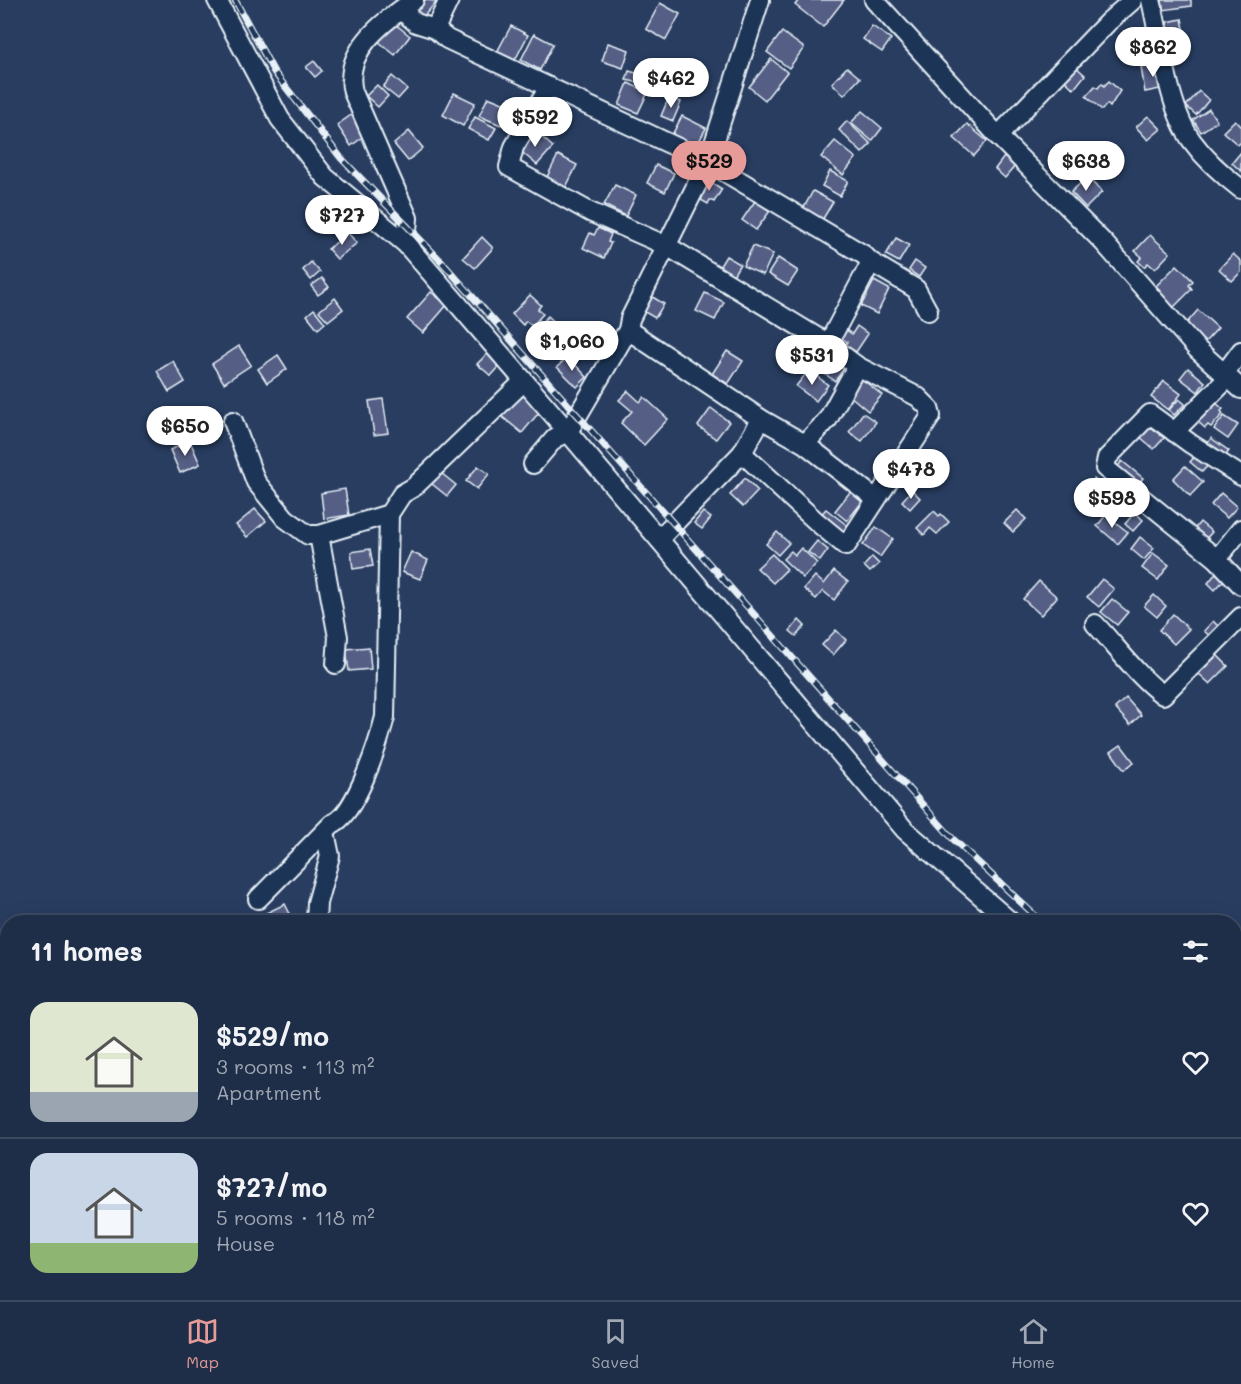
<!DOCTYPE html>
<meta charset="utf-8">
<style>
:root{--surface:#1e2e48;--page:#26364f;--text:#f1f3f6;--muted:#a1a8b4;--line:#3c4a60;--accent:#e69b98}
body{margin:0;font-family:Mali,sans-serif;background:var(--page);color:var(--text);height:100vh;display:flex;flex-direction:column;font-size:22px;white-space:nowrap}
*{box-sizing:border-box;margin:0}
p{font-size:20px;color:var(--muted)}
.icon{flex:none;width:33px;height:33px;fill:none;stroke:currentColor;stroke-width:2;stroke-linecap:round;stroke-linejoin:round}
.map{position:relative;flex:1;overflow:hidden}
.details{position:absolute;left:0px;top:915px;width:1242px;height:386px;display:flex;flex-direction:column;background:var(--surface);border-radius:24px 24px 0 0;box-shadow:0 6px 24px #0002,0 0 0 2px var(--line)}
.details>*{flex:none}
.price{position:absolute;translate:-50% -51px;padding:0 14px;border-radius:21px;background:#fff;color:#222;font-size:20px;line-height:39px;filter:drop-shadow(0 2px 3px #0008)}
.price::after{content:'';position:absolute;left:50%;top:36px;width:18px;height:14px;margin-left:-9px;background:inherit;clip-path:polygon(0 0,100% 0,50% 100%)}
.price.on{background:var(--accent);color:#111}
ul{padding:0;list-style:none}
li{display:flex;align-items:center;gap:18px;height:150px;padding:0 30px}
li+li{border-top:2px solid var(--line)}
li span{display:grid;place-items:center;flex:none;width:168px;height:120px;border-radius:18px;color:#555}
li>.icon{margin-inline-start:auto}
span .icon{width:72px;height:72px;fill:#fffc;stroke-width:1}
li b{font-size:26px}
h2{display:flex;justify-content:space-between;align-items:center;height:72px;padding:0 30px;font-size:26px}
.tabs{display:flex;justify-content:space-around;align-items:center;height:84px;border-top:2px solid var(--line);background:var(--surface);font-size:16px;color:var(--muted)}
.tabs a{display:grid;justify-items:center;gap:3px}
.tabs .on{color:var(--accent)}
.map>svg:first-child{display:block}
.building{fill:#545e85;stroke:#e8f1f8;stroke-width:1.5}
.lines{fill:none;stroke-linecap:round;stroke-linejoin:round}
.minor-casing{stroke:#e8f1f8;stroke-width:22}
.minor{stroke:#1d3557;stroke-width:18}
.rail-casing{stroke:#e8f1f8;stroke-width:7}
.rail{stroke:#1d3557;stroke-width:4.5;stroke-dasharray:14;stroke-linecap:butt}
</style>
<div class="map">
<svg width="1241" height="1300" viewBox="0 0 1241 1300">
<rect width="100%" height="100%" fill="#283d60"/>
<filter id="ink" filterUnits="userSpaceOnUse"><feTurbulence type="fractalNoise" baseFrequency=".0167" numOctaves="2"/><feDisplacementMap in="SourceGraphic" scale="12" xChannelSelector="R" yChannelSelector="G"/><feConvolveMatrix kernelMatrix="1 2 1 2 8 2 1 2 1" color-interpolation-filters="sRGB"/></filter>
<g filter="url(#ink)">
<!-- building -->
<g class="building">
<polygon points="423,0 437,1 418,23 410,16"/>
<polygon points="799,0 844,0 823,27 795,5"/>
<polygon points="1162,0 1191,0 1191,6 1163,10"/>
<polygon points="660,3 680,14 666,40 646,29"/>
<polygon points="1182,19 1186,38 1172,42 1167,22"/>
<polygon points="394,23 410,36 395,55 379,42"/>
<polygon points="511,26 528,35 513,64 496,54"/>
<polygon points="872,26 891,39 882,52 863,39"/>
<polygon points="782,32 804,48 789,68 767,52"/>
<polygon points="534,34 553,44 540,70 521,60"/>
<polygon points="608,43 629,50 623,68 602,61"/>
<polygon points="771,59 787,72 765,100 749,87"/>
<polygon points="314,61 322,71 315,77 306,67"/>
<polygon points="1161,64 1165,88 1145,92 1141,67"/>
<polygon points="1075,66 1085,75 1074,89 1063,79"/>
<polygon points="847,67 860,78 844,95 832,83"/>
<polygon points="629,71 647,76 645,84 626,80"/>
<polygon points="392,76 407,89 398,99 383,87"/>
<polygon points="1109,81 1120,91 1110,107 1107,104 1102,110 1086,96 1095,86 1098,88 1102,83 1104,86"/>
<polygon points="628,83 648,92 638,113 619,105"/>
<polygon points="377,85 388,96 378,107 366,96"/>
<polygon points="1199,91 1209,100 1196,115 1186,106"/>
<polygon points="454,93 475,103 463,126 443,115"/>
<polygon points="488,97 510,106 501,125 479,116"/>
<polygon points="669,97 681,102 673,121 661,116"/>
<polygon points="1209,109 1217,121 1201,132 1193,120"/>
<polygon points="862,111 882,128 872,141 851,123"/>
<polygon points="354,113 368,133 351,146 337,125"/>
<polygon points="682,116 706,128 694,151 670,139"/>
<polygon points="1148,116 1161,129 1148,140 1136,127"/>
<polygon points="475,117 496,128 489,140 468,129"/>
<polygon points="1235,120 1241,126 1241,142 1238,145 1223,132"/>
<polygon points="847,121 871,144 862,153 839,130"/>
<polygon points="967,124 987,141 974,156 954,138"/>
<polygon points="534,130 553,147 537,165 518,149"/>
<polygon points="409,131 423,148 408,161 394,144"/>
<polygon points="835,141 856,158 843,175 821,157"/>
<polygon points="1241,152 1241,171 1232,163"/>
<polygon points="558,155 577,165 563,193 544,183"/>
<polygon points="1004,157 1015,166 1005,178 995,169"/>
<polygon points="656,165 674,173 665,192 647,183"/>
<polygon points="830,171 848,181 840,196 822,186"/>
<polygon points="1087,177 1102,192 1086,208 1071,192"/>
<polygon points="706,179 722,189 714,202 710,200 708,204 701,200 703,196 698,192"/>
<polygon points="615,185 636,195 626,216 604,205"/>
<polygon points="813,191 833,202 821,222 802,211"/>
<polygon points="755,201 770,211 756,230 742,220"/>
<polygon points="598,228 611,234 608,242 611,243 604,258 583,248 590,233 594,235"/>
<polygon points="348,233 357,243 337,259 328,249"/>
<polygon points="1150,235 1170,253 1155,269 1148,263 1144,267 1138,261 1142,257 1135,251"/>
<polygon points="482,237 493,248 475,268 463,258"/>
<polygon points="896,238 909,245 899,262 886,255"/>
<polygon points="753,246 773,254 763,275 743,266"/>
<polygon points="1233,254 1241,261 1241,272 1232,281 1219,269"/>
<polygon points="726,256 740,264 729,282 715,274"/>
<polygon points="778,258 798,271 788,286 768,274"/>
<polygon points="915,261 925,268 919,277 909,270"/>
<polygon points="311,262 320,272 311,280 303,270"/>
<polygon points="1177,265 1193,281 1189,285 1192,289 1170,311 1156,297 1161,291 1156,286"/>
<polygon points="322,278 329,287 318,295 311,286"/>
<polygon points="874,281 889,289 877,314 861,306"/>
<polygon points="431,292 447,305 423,333 407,319"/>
<polygon points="705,293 724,302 715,320 696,311"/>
<polygon points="530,295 541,305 538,309 543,314 532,326 526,321 523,325 512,314"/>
<polygon points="651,296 664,304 655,318 643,311"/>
<polygon points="335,298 343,309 328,321 319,311"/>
<polygon points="314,309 325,323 318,329 307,315"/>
<polygon points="1198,310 1218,328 1205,342 1185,325"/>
<polygon points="548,316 564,331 552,344 536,328"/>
<polygon points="857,326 868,334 856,352 845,345 847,342 840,337 845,329 852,334"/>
<polygon points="799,341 808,348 797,362 788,355"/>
<polygon points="239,346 251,365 224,383 212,364"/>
<polygon points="727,351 743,361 728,384 712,374"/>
<polygon points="487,354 500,366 491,376 477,364"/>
<polygon points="278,355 287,369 267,383 258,369"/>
<polygon points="568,357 587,377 577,387 557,367"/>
<polygon points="834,360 845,367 835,381 825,374"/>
<polygon points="173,361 185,382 169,392 157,371"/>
<polygon points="1188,368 1205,382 1198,392 1180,378"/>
<polygon points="809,370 828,385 816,401 796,386"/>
<polygon points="862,379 882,395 868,411 849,395"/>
<polygon points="1164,381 1181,394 1168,410 1151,397"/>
<polygon points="628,391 640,402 644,397 668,419 644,445 621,423 632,411 619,400"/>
<polygon points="519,392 541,410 522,433 500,415"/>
<polygon points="383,399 388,433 374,435 369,401"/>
<polygon points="1179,399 1185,404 1174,415 1169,410"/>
<polygon points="1215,402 1223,409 1221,411 1223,414 1211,427 1208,425 1205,428 1197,421"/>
<polygon points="711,408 729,422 716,439 698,426"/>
<polygon points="863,413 876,422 862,441 849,432"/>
<polygon points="1224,416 1238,425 1228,439 1214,429"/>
<polygon points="1148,425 1164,438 1154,449 1139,436"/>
<polygon points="1211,438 1229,451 1223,459 1206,446"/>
<polygon points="190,441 200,464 180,473 170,450"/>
<polygon points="1198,453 1210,463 1202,472 1190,462"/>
<polygon points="1122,461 1143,478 1135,487 1114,471"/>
<polygon points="478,466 489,474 477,489 466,481"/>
<polygon points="1185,466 1203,482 1190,496 1173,479"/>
<polygon points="436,469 456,485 447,496 427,480"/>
<polygon points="745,478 758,491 743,507 730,495"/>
<polygon points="1094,479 1117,498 1105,512 1083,492"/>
<polygon points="345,489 349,515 324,519 321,493"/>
<polygon points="912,490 920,498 910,509 902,501"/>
<polygon points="850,492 862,502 847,521 835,511"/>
<polygon points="1221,493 1237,507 1227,518 1211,505"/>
<polygon points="255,509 266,521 247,537 236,525"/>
<polygon points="826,509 848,526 839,536 817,519"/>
<polygon points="1017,510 1026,519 1013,532 1004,523"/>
<polygon points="934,511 939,516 941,514 949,522 937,534 930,528 924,535 917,528"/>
<polygon points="703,512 711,518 702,529 694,523"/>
<polygon points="1135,512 1143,520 1133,531 1125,524"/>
<polygon points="1106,515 1128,532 1118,544 1097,526"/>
<polygon points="1200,522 1212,532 1204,541 1192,532"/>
<polygon points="876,527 893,539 880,557 863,545"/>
<polygon points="777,532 789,543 778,555 766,544"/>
<polygon points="1140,537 1154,548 1144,560 1131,549"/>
<polygon points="817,541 828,550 820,561 808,552"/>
<polygon points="801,548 817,563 803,578 783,559 791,551 795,555"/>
<polygon points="370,549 373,566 353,569 351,552"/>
<polygon points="411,552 428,560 420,579 402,572"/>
<polygon points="1153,553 1169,565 1158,580 1142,568"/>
<polygon points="772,554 787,569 773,583 757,568"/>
<polygon points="872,557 879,564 870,572 864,566"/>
<polygon points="834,571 848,582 834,600 823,591 816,599 804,589 815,576 824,584"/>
<polygon points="1216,573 1224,580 1215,590 1208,583"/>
<polygon points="1102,579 1114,589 1099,607 1087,597"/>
<polygon points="1039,581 1057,597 1041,615 1023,599"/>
<polygon points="1154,595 1166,606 1157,617 1144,606"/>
<polygon points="1112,599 1128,612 1117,625 1101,612"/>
<polygon points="1173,614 1189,629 1174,644 1159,630"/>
<polygon points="799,620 805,626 796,636 790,631"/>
<polygon points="1213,621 1218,626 1210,636 1204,631"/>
<polygon points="836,630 846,640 833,655 822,645"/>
<polygon points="369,647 371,669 349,671 346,649"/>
<polygon points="1215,653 1228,666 1210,684 1197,672"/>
<polygon points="1126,698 1141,715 1130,725 1115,708"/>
<polygon points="1121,745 1134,762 1124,770 1111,752"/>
<polygon points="285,904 291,916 278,922 265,922 262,915"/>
<polygon points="1235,1041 1241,1045 1241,1063 1235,1070"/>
<polygon points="852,1293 876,1293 879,1297 876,1300 851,1300 848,1296"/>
</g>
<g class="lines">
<defs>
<g id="minor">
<polyline points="217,0 280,119 325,177 406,244 568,432 905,830 1011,922"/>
<polyline points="874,0 998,136 1104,243 1197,349 1241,389"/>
<path d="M1151 0C1161 41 1168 108 1192 141 1205 159 1224 176 1241 189"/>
<polyline points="401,10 416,23 435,29 447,39 708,162 864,255 871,262 916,289 928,311"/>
<polyline points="435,29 449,0"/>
<polyline points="549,87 514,147 509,167 590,212 667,246 828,344 857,366 918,397 929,408 931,416 846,546 817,522 742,453"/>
<polyline points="998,136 1108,22 1133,0"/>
<path d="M406 244 408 218 353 92C342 50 385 21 414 0"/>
<polyline points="628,330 761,419 805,444 876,499"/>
<polyline points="828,344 871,262"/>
<polyline points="1224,374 1241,351"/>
<polyline points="233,421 256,482 285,518 308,535 319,535 389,514"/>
<polyline points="1174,432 1228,378"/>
<polyline points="805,444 828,419 857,366"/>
<polyline points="533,464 555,438 568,432 628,330 630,319 708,162 760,0"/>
<polyline points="1241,476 1191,444 1150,414 1107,458 1105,468 1217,559 1241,585"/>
<polyline points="319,535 338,637 336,664"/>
<polyline points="659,539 742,453 761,419"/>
<polyline points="1217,559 1241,529"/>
<path d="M1095 624C1118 648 1137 676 1163 695L1241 617"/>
<path d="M258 899 332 824C356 815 379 741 385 717L389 514 402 494 414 487 524 381"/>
<polyline points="316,922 317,903 330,856 325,832"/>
<polyline points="1234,1119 1241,1125"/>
<polyline points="1234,1198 1241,1191"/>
<polyline points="0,1284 8,1281"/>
<polyline points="380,1293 380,1300"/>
<polyline points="901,1293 906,1300"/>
<polyline points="190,1300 191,1293"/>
<polyline points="1129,1300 1136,1293"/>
</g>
</defs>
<!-- minor casing -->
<use href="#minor" class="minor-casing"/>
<!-- minor -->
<use href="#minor" class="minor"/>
<defs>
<g id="rail">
<polyline points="235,0 274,72 341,158 441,261 953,839 1042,922"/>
<polyline points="1234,1100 1241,1106"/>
</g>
</defs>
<!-- rail casing -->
<use href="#rail" class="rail-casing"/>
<!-- rail -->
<use href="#rail" class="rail"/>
</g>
</g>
</svg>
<b class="price" style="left:1153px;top:78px">$862</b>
<b class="price" style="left:671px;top:109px">$462</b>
<b class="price" style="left:535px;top:148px">$592</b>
<b class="price on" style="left:709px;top:192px">$529</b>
<b class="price" style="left:1086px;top:192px">$638</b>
<b class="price" style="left:342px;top:246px">$727</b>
<b class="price" style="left:572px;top:372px">$1,060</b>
<b class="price" style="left:812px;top:386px">$531</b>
<b class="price" style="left:185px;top:457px">$650</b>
<b class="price" style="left:911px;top:500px">$478</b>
<b class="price" style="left:1112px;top:529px">$598</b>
<section class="details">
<h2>11 homes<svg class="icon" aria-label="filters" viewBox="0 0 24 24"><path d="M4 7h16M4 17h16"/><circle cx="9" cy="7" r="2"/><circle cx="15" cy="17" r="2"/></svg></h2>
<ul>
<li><span style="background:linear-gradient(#dfe7d0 75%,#9aa5b1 0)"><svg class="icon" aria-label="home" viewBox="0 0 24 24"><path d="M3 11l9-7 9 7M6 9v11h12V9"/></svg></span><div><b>$529/mo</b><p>3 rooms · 113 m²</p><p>Apartment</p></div><svg class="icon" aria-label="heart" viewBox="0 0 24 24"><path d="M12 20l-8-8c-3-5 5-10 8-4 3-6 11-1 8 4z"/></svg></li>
<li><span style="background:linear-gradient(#c9d6e8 75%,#8fb573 0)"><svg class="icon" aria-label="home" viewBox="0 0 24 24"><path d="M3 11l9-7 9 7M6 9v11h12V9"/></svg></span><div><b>$727/mo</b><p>5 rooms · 118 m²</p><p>House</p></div><svg class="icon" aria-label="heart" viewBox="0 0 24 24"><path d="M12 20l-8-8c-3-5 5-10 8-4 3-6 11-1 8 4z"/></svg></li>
</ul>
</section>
</div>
<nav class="tabs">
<a class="on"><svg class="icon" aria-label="map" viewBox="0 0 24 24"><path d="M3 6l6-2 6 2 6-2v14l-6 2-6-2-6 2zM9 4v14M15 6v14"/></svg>Map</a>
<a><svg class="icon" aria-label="saved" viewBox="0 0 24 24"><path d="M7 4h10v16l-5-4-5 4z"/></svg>Saved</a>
<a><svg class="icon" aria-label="home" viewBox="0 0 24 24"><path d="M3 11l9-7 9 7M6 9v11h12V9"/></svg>Home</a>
</nav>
